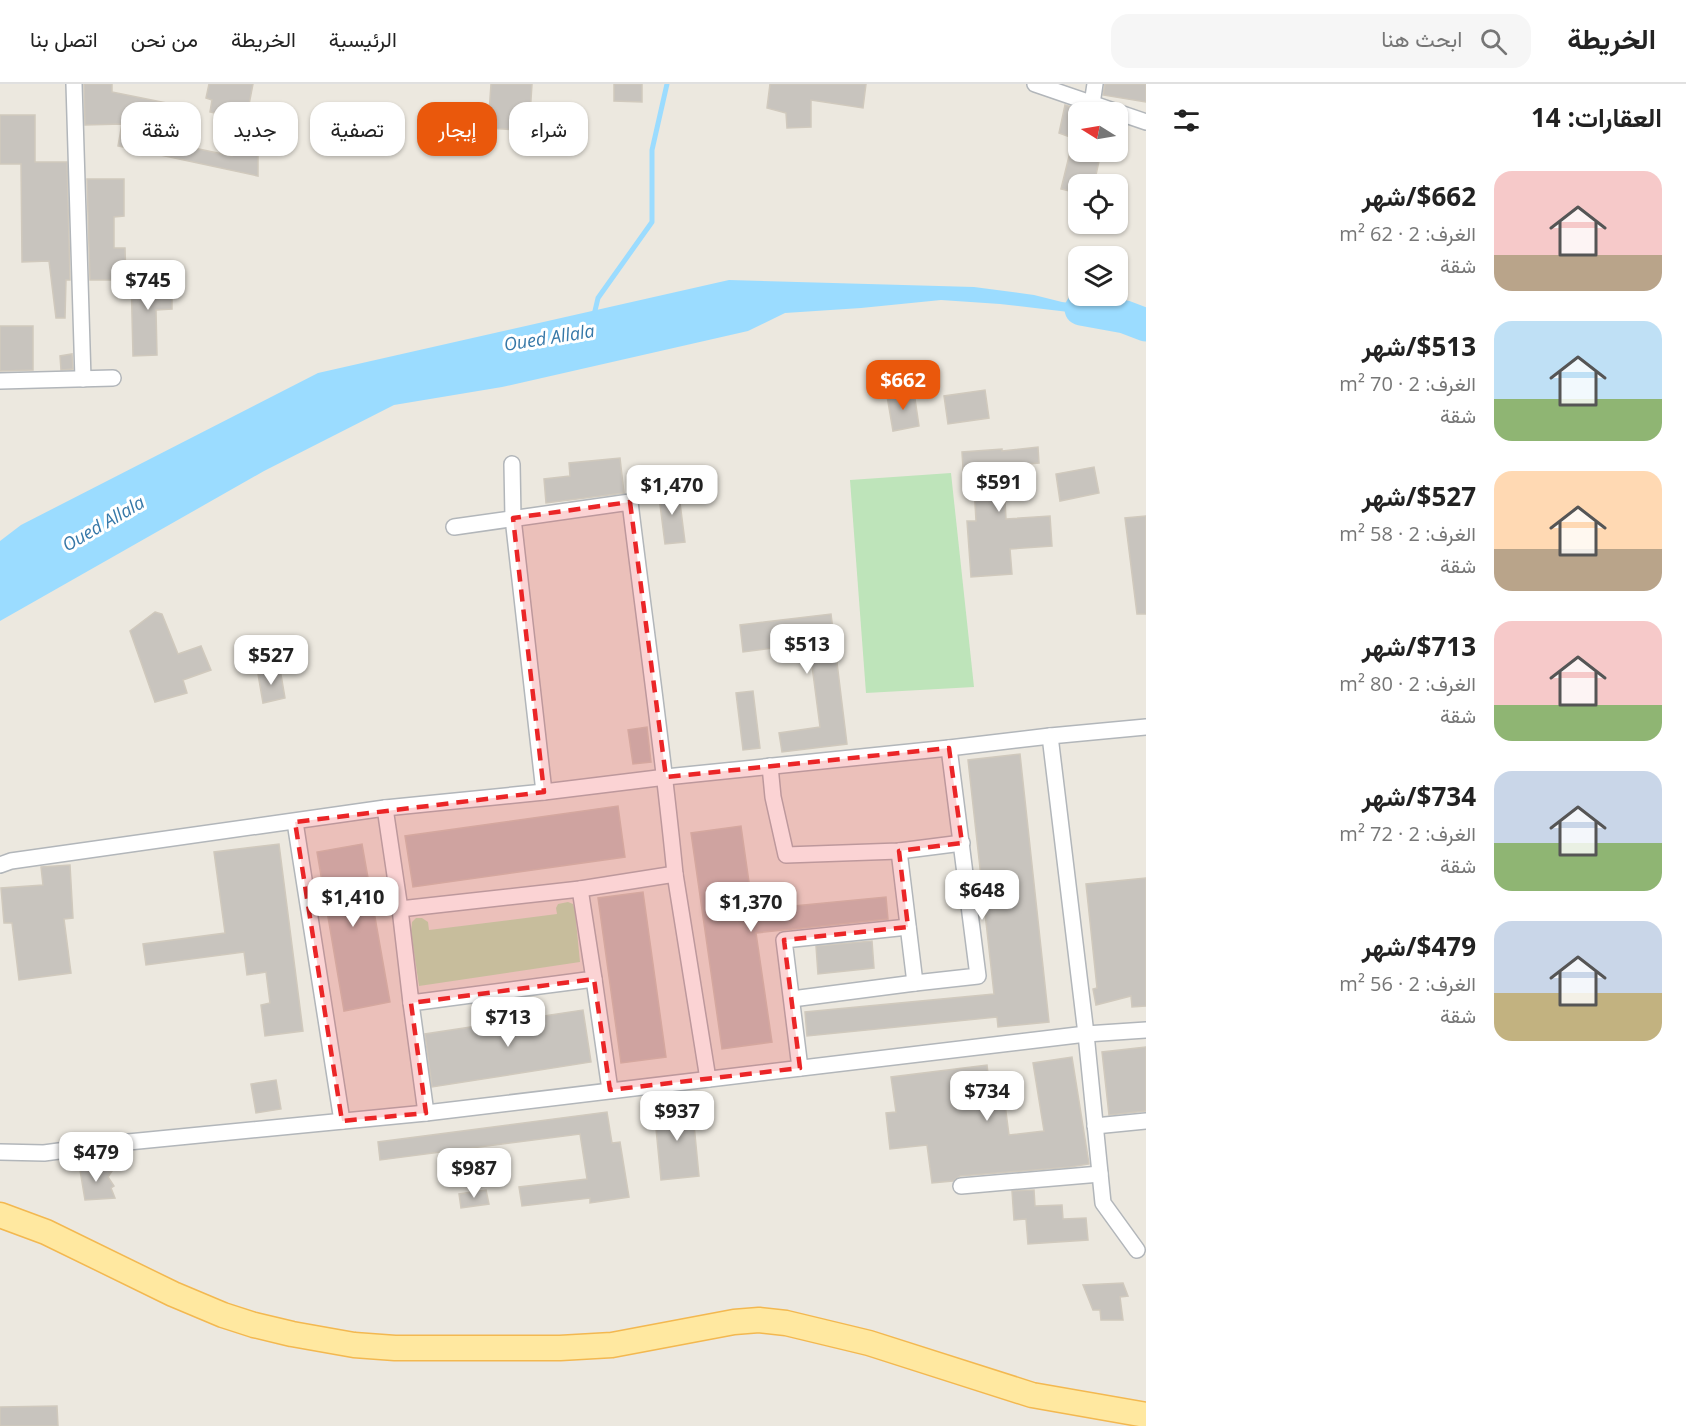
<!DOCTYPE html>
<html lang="ar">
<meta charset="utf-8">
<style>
:root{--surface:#fff;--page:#f6f6f6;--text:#222;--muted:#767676;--line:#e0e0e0;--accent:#ea580c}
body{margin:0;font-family:"Open Sans",Vazirmatn,sans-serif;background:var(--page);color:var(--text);direction:rtl;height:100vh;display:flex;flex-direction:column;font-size:22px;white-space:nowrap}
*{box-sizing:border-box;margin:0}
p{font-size:20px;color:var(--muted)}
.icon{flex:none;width:33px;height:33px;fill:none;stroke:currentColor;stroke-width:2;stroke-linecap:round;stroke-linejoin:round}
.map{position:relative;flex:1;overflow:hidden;direction:ltr}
.details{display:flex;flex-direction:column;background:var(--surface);width:540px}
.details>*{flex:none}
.banner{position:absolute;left:18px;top:18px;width:570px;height:54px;direction:rtl;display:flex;gap:12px}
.needle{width:39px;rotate:281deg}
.controls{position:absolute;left:1068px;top:18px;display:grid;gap:12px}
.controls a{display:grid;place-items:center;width:60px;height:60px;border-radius:12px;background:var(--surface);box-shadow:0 2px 4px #0004;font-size:30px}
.price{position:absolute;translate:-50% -51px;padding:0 14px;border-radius:12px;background:#fff;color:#222;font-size:20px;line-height:39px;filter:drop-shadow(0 2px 3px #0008)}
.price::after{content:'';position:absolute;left:50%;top:36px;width:18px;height:14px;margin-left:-9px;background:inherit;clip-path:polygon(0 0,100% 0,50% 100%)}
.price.current{background:var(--accent);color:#fff}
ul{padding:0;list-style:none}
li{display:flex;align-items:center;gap:18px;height:150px;padding:0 24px}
li span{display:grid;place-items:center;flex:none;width:168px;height:120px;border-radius:18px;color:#555}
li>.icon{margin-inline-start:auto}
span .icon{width:72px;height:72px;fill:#fffc;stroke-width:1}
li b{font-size:26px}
h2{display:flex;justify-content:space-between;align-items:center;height:72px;padding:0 24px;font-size:26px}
.pill{padding:0 21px;border-radius:18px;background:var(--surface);box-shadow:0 2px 4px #0004;font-size:21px;line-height:54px}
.pill.current{background:var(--accent);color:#fff}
header{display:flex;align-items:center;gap:36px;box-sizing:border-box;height:84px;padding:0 30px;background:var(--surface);border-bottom:2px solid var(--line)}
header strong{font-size:28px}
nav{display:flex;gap:33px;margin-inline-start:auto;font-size:21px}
.search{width:420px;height:54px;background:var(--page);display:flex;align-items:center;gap:15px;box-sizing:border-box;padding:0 21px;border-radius:18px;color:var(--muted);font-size:22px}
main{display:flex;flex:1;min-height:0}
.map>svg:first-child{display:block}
.green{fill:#bee4ba}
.water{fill:#9bdcff}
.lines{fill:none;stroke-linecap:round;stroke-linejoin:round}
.stream{stroke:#9bdcff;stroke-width:5}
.river{stroke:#9bdcff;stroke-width:33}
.building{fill:#c8c4be;stroke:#d0c9bd;stroke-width:1.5}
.street-casing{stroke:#b2b6ba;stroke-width:18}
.primary-casing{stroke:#f3b850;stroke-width:27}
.street{stroke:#fff;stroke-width:15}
.primary{stroke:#ffe8a0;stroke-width:24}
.marked{fill:#eb2527;fill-opacity:0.2;stroke:#eb2527;stroke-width:4.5;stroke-dasharray:12 8;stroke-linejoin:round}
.labels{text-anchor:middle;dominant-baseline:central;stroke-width:6;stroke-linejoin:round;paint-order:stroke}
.water-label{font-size:18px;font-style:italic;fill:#3678a8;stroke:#fff}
</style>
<header>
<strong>الخريطة</strong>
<div class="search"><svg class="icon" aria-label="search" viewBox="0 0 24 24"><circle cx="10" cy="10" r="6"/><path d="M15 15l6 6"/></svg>ابحث هنا</div>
<nav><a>الرئيسية</a><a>الخريطة</a><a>من نحن</a><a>اتصل بنا</a></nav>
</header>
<main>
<section class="details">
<h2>العقارات: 14<svg class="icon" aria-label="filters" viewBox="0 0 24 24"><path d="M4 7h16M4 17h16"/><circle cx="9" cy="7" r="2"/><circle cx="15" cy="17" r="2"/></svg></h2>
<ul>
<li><span style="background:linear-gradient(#f6c9c9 70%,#b9a48a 0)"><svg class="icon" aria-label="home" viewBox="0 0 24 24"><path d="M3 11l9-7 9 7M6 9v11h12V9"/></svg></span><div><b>$662/شهر</b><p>الغرف: 2 · 62 m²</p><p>شقة</p></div></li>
<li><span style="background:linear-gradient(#bfe0f5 65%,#8fb573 0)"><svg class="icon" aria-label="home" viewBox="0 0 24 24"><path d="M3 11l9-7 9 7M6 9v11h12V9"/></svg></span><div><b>$513/شهر</b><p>الغرف: 2 · 70 m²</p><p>شقة</p></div></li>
<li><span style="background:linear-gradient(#ffd9b3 65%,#b9a48a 0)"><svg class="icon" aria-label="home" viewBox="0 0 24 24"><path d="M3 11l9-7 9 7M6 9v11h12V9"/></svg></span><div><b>$527/شهر</b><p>الغرف: 2 · 58 m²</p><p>شقة</p></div></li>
<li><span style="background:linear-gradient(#f6c9c9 70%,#8fb573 0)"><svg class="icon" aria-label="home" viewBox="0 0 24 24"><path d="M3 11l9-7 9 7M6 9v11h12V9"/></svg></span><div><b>$713/شهر</b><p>الغرف: 2 · 80 m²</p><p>شقة</p></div></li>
<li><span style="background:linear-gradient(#c9d6e8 60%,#8fb573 0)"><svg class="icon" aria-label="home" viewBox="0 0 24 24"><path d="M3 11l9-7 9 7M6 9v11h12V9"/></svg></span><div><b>$734/شهر</b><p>الغرف: 2 · 72 m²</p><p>شقة</p></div></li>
<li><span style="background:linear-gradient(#c9d6e8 60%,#c2b280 0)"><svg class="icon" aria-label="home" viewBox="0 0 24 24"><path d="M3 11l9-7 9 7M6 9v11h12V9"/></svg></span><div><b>$479/شهر</b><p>الغرف: 2 · 56 m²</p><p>شقة</p></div></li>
</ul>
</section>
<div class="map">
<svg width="1146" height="1342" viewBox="0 0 1146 1342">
<rect width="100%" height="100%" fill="#ece8df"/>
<!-- green -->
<g class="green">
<polygon points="951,389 974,603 866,609 850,396"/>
<polygon points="568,818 573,820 575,827 580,878 419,902 411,848 412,838 416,834 422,834 428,838 429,846 557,830 556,824 558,820"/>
</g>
<!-- water -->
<polygon class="water" points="729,196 974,203 1034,211 1062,218 1109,224 1125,233 1094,231 1000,220 941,216 861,224 785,229 748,247 502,303 394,321 264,387 0,537 0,457 21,441 318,289"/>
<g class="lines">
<!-- stream -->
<polyline class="stream" points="594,231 598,214 652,138 652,66 667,0"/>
<!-- river -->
<polyline class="river" points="1081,225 1125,233 1146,241"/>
</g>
<!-- building -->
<g class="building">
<polygon points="84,0 112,0 112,8 182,22 175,60 232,72 234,61 258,63 258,92 118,62 122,40 85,41"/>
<polygon points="209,0 253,0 246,36 210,28 212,16 206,14"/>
<polygon points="491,0 532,0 529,47 488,44"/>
<polygon points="614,0 642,0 642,18 614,17"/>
<polygon points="770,0 866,0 863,24 811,16 811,43 787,44 786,29 767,24"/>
<polygon points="1105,0 1146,0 1146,18 1103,11"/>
<polygon points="1065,21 1078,25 1078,56 1059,49"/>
<polygon points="0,31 35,31 35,78 67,78 70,196 66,196 65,234 56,234 49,177 22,178 21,80 0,80"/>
<polygon points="1070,68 1101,68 1094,100 1078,100 1078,109 1061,105"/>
<polygon points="87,95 124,95 124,132 114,133 114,164 125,164 126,196 90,196"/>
<polygon points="164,190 165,199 172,199 172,225 156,226 157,271 133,272 131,191"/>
<polygon points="0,242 33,242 33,286 0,287"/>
<polygon points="72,270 73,285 61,286 60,272"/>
<polygon points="985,306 989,334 948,340 944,312"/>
<polygon points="914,308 919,342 893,347 887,312"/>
<polygon points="1038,363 1039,379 1003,382 1006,435 1050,432 1052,462 1010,465 1012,490 971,493 967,437 976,437 974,401 964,401 962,368 1002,365 1002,367"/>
<polygon points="620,374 624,409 546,419 544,395 570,392 569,379"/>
<polygon points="1094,383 1099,409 1060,417 1056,390"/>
<polygon points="678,403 685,458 665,460 658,405"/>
<polygon points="1146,432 1146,530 1137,530 1125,434"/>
<polygon points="155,528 162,530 178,570 201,562 211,586 183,596 187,609 155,618 130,547"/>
<polygon points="831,530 847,660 782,668 779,649 820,643 809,559 743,568 740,541"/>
<polygon points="280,585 285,614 263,619 258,590"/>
<polygon points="753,607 760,664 743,666 736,609"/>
<polygon points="647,643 651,678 633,680 628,646"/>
<polygon points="1020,670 1049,938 998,943 997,933 807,952 805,928 994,910 968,676"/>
<polygon points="618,722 625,773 413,803 405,752"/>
<polygon points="741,742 753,826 886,813 888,835 756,849 772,958 722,965 691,749"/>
<polygon points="279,760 303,947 265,952 261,921 270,919 266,888 247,891 244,868 146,881 143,860 225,849 214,768"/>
<polygon points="362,760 390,918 344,927 317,768"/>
<polygon points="70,781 73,834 64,835 71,889 19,896 12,839 4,839 1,804 43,801 41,783"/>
<polygon points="1146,794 1146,922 1132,923 1131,912 1096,921 1093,905 1097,904 1086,800"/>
<polygon points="643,808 666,973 621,979 598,814"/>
<polygon points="872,857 874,884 818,890 816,862"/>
<polygon points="583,926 591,978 432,1003 425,950"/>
<polygon points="1146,963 1146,1027 1109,1031 1102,968"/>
<polygon points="1072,973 1089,1080 1070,1083 960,1092 953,1097 932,1099 927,1061 890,1065 886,1029 896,1028 891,993 987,981 990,1006 1003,1005 1009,1051 1044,1047 1033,979"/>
<polygon points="276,996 281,1025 256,1029 251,1000"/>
<polygon points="692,1020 699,1092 661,1096 654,1024"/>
<polygon points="607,1028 612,1059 620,1058 629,1113 590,1119 590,1114 522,1122 519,1103 587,1095 580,1050 380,1076 378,1058"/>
<polygon points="79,1080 112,1087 108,1093 114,1102 111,1104 115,1114 85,1116"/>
<polygon points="486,1106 489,1120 461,1124 459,1110"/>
<polygon points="1034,1106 1035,1122 1062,1121 1063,1135 1086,1134 1088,1156 1028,1160 1026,1135 1014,1136 1012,1107"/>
<polygon points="1123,1199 1128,1212 1120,1213 1123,1236 1101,1236 1100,1226 1093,1226 1083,1201"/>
<polygon points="57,1322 58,1342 0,1342 0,1323"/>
</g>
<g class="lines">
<defs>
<g id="street">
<polyline points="74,0 83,295"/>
<polyline points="1035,0 1146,38"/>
<polyline points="1092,20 1095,0"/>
<polyline points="0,297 113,294"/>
<polyline points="512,380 513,434 544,708"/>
<path d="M454 443 630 418C645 542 663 666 675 790"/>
<polyline points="1050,652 1086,950 1103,1119 1137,1166"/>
<polyline points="770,682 773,713 786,771 899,767 962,759"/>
<polyline points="385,724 400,825 580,805 675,790 708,995"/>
<polyline points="295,738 342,1037"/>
<polyline points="899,767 915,899 978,892 949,664"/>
<polyline points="0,781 11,777 385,724 544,708 666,693 949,664 1050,652 1146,643"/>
<polyline points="400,825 411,919 594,895 580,805"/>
<polyline points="594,895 610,1006"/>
<polyline points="792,915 915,899"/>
<polyline points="411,919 426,1029"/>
<polyline points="800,984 784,856 908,843"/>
<polyline points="1095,1042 1146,1037"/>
<polyline points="0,1068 44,1069 118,1059 426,1029 1086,950 1146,946"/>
<polyline points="961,1102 1100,1090"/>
</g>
<polyline id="primary" points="0,1131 46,1148 173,1210 223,1231 254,1241 292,1250 354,1261 395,1264 560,1264 612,1261 734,1238 759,1236 786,1239 869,1259 1032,1311 1146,1331"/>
</defs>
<!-- street casing -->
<use href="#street" class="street-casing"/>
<!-- primary casing -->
<use href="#primary" class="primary-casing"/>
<!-- street -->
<use href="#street" class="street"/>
<!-- primary -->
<use href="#primary" class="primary"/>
</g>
<!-- marked area -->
<path class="marked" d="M630 418 666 693 949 664 962 759 899 767 908 843 784 856 800 984 610 1006 594 895 411 919 426 1029 342 1037 295 738 544 708 513 434Z"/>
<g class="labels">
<!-- water labels -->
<g class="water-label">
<text transform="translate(549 253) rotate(-9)">Oued Allala</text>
<text transform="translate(103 439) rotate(-30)">Oued Allala</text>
</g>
</g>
</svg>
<div class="controls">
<a><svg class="needle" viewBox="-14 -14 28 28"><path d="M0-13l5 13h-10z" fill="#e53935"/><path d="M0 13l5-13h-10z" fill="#767676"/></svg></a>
<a><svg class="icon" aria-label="locate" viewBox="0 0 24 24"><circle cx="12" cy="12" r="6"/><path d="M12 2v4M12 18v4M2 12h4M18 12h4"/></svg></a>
<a><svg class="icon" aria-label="layers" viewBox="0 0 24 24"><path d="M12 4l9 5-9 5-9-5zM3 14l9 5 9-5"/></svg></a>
</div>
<b class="price" style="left:148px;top:227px">$745</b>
<b class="price current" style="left:903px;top:327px">$662</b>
<b class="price" style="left:999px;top:429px">$591</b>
<b class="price" style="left:672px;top:432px">$1,470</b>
<b class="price" style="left:807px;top:591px">$513</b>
<b class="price" style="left:271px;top:602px">$527</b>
<b class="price" style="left:982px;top:837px">$648</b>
<b class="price" style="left:353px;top:844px">$1,410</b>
<b class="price" style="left:751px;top:849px">$1,370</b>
<b class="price" style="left:508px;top:964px">$713</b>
<b class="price" style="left:987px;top:1038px">$734</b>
<b class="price" style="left:677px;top:1058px">$937</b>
<b class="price" style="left:96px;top:1099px">$479</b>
<b class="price" style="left:474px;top:1115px">$987</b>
<div class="banner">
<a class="pill">شراء</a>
<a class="pill current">إيجار</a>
<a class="pill">تصفية</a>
<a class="pill">جديد</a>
<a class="pill">شقة</a>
</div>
</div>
</main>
